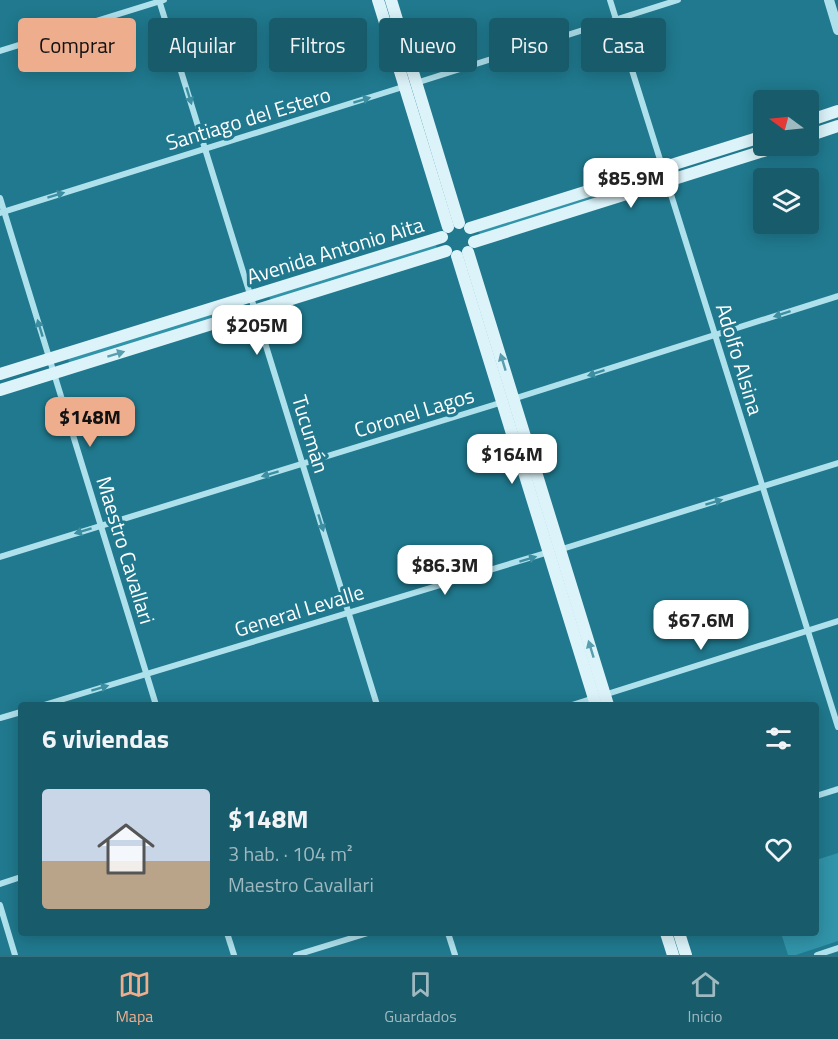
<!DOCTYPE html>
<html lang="es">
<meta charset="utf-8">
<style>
:root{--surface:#185b6a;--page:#216170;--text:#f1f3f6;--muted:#9fb9c1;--line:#36707e;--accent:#eead8d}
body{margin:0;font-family:"Titillium Web",sans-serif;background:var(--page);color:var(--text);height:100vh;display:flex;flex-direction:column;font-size:22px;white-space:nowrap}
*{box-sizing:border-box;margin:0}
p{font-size:20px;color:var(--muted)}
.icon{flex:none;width:33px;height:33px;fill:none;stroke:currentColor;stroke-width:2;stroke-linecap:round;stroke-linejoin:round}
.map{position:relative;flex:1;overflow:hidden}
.details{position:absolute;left:18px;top:702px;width:801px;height:234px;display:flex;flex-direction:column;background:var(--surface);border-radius:6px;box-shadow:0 3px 15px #0003}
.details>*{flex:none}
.top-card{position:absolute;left:18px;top:18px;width:802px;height:54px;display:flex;gap:12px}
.needle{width:39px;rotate:285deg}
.buttons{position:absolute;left:753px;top:90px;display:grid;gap:12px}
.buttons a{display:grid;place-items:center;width:66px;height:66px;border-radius:6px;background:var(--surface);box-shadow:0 3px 15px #0003;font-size:30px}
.price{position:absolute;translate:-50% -51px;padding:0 14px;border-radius:12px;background:#fff;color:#222;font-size:20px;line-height:39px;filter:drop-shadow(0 2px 3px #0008)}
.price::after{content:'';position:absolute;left:50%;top:36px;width:18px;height:14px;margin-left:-9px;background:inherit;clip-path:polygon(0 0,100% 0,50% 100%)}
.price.active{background:var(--accent);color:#111}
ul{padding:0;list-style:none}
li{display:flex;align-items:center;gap:18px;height:150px;padding:0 24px}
li span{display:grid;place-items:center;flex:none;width:168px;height:120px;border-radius:6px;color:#555}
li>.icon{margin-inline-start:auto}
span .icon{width:72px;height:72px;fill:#fffc;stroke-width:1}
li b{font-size:26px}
h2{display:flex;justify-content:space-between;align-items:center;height:72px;padding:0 24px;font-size:26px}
.chip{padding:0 21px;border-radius:6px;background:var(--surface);box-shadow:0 3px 15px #0003;font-size:21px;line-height:54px}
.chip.active{background:var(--accent);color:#111}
.menu{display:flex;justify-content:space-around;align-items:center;height:84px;border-top:2px solid var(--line);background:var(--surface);font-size:16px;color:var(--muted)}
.menu a{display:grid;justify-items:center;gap:3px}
.menu .active{color:var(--accent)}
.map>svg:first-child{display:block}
.green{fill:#3194a9}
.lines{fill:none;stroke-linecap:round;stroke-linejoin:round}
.minor{stroke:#afe1ec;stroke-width:6}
.tertiary{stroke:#afe1ec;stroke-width:10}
.secondary{stroke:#dbf3f9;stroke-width:12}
.oneway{fill:#3d8ea1}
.oneway2{fill:#589eae}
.labels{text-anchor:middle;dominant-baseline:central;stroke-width:6;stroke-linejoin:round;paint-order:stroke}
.street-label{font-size:21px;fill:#fff;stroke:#20798e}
</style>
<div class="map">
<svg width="838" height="955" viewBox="0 0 838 955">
<rect width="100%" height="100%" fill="#20798e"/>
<!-- green -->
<g class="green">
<polygon points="647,177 649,182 480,236 479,231"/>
<polygon points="436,244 437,250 271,301 269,296"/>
<polygon points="234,307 236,312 69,363 68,358"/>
<polygon points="838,853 838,941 796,955 788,955 781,933 816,933 816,860"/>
</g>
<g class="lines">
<!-- minor -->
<g class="minor">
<polyline points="159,0 377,705"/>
<polyline points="610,0 838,727"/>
<polyline points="0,51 164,0"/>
<polyline points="416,83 678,0"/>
<polyline points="0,198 156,705"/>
<polyline points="0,213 406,86"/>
<polyline points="513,399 838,296"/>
<polyline points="559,550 838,463"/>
<polyline points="0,557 503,402"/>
<polyline points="604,695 838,621"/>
<polyline points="44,705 549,552"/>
<polyline points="572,705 594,698"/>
<polyline points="0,718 21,712"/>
<polyline points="816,796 838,789"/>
<polyline points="0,884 21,877"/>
<polyline points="0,905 15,955"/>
<polyline points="227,933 234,955"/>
<polyline points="448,933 455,955"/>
<polyline points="296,955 368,933"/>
<polyline points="817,955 838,948"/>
</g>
<!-- tertiary -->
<polyline class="tertiary" points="829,0 838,30"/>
<!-- secondary -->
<g class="secondary">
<polyline points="378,0 448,227"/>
<polyline points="391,0 459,223"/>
<polyline points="808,121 838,111"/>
<polyline points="808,136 838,126"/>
<polyline points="470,228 764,136"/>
<polyline points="474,242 779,146"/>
<polyline points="468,252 608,705"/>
<polyline points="457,256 596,705"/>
<polyline points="0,374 442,237"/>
<polyline points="0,390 446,251"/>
<polyline points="666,933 673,955"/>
<polyline points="679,933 686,955"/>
</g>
</g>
<!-- one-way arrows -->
<defs><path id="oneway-solid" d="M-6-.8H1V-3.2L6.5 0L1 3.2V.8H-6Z" transform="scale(1.5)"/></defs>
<g class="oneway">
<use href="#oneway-solid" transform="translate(189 96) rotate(73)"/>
<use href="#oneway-solid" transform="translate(362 100) rotate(-17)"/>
<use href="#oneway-solid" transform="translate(56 195) rotate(-17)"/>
<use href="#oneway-solid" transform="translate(782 314) rotate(162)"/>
<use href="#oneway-solid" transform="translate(40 328) rotate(-107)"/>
<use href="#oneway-solid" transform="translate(596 373) rotate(162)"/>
<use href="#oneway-solid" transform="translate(270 474) rotate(163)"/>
<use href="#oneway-solid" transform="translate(714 502) rotate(-17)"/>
<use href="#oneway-solid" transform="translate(321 523) rotate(73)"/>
<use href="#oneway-solid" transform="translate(83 531) rotate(163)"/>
<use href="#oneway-solid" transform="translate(528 559) rotate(-17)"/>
<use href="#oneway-solid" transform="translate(100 688) rotate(-17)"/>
</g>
<g class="oneway2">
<use href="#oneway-solid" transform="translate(116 354) rotate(-17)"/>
<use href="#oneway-solid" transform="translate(503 362) rotate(-107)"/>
<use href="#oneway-solid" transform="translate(591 649) rotate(-107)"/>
</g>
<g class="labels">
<!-- street labels -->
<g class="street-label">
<text transform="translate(248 118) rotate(-17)">Santiago del Estero</text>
<text transform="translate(335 250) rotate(-17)">Avenida Antonio Aita</text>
<text transform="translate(740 359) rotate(73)">Adolfo Alsina</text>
<text transform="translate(414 412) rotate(-17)">Coronel Lagos</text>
<text transform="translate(311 434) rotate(73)">Tucumán</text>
<text transform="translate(126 550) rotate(73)">Maestro Cavallari</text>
<text transform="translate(299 610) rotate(-17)">General Levalle</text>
</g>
</g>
</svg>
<div class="buttons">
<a><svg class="needle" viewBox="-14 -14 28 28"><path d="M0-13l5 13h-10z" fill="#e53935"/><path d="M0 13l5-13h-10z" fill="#9fb9c1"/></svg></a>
<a><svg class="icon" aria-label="layers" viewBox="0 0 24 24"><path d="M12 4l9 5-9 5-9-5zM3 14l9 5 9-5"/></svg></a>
</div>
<b class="price" style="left:631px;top:209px">$85.9M</b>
<b class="price" style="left:257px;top:356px">$205M</b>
<b class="price active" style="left:90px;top:448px">$148M</b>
<b class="price" style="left:512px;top:485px">$164M</b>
<b class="price" style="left:445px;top:596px">$86.3M</b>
<b class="price" style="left:701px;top:651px">$67.6M</b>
<div class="top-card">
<a class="chip active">Comprar</a>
<a class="chip">Alquilar</a>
<a class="chip">Filtros</a>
<a class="chip">Nuevo</a>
<a class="chip">Piso</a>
<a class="chip">Casa</a>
</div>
<section class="details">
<h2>6 viviendas<svg class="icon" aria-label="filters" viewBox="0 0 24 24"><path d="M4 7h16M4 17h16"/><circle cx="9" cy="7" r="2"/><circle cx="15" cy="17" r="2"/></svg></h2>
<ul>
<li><span style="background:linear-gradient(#c9d6e8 60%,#b9a48a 0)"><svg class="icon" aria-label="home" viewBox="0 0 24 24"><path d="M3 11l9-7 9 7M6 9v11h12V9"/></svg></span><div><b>$148M</b><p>3 hab. · 104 m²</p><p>Maestro Cavallari</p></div><svg class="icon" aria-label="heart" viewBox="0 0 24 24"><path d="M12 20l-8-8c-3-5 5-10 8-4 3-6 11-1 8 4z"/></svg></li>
</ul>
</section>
</div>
<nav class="menu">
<a class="active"><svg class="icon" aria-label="map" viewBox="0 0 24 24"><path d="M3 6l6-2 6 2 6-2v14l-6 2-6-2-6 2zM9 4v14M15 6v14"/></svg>Mapa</a>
<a><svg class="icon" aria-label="saved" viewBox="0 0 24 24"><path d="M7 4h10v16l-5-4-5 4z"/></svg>Guardados</a>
<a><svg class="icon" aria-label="home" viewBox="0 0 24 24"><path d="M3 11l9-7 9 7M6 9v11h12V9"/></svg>Inicio</a>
</nav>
